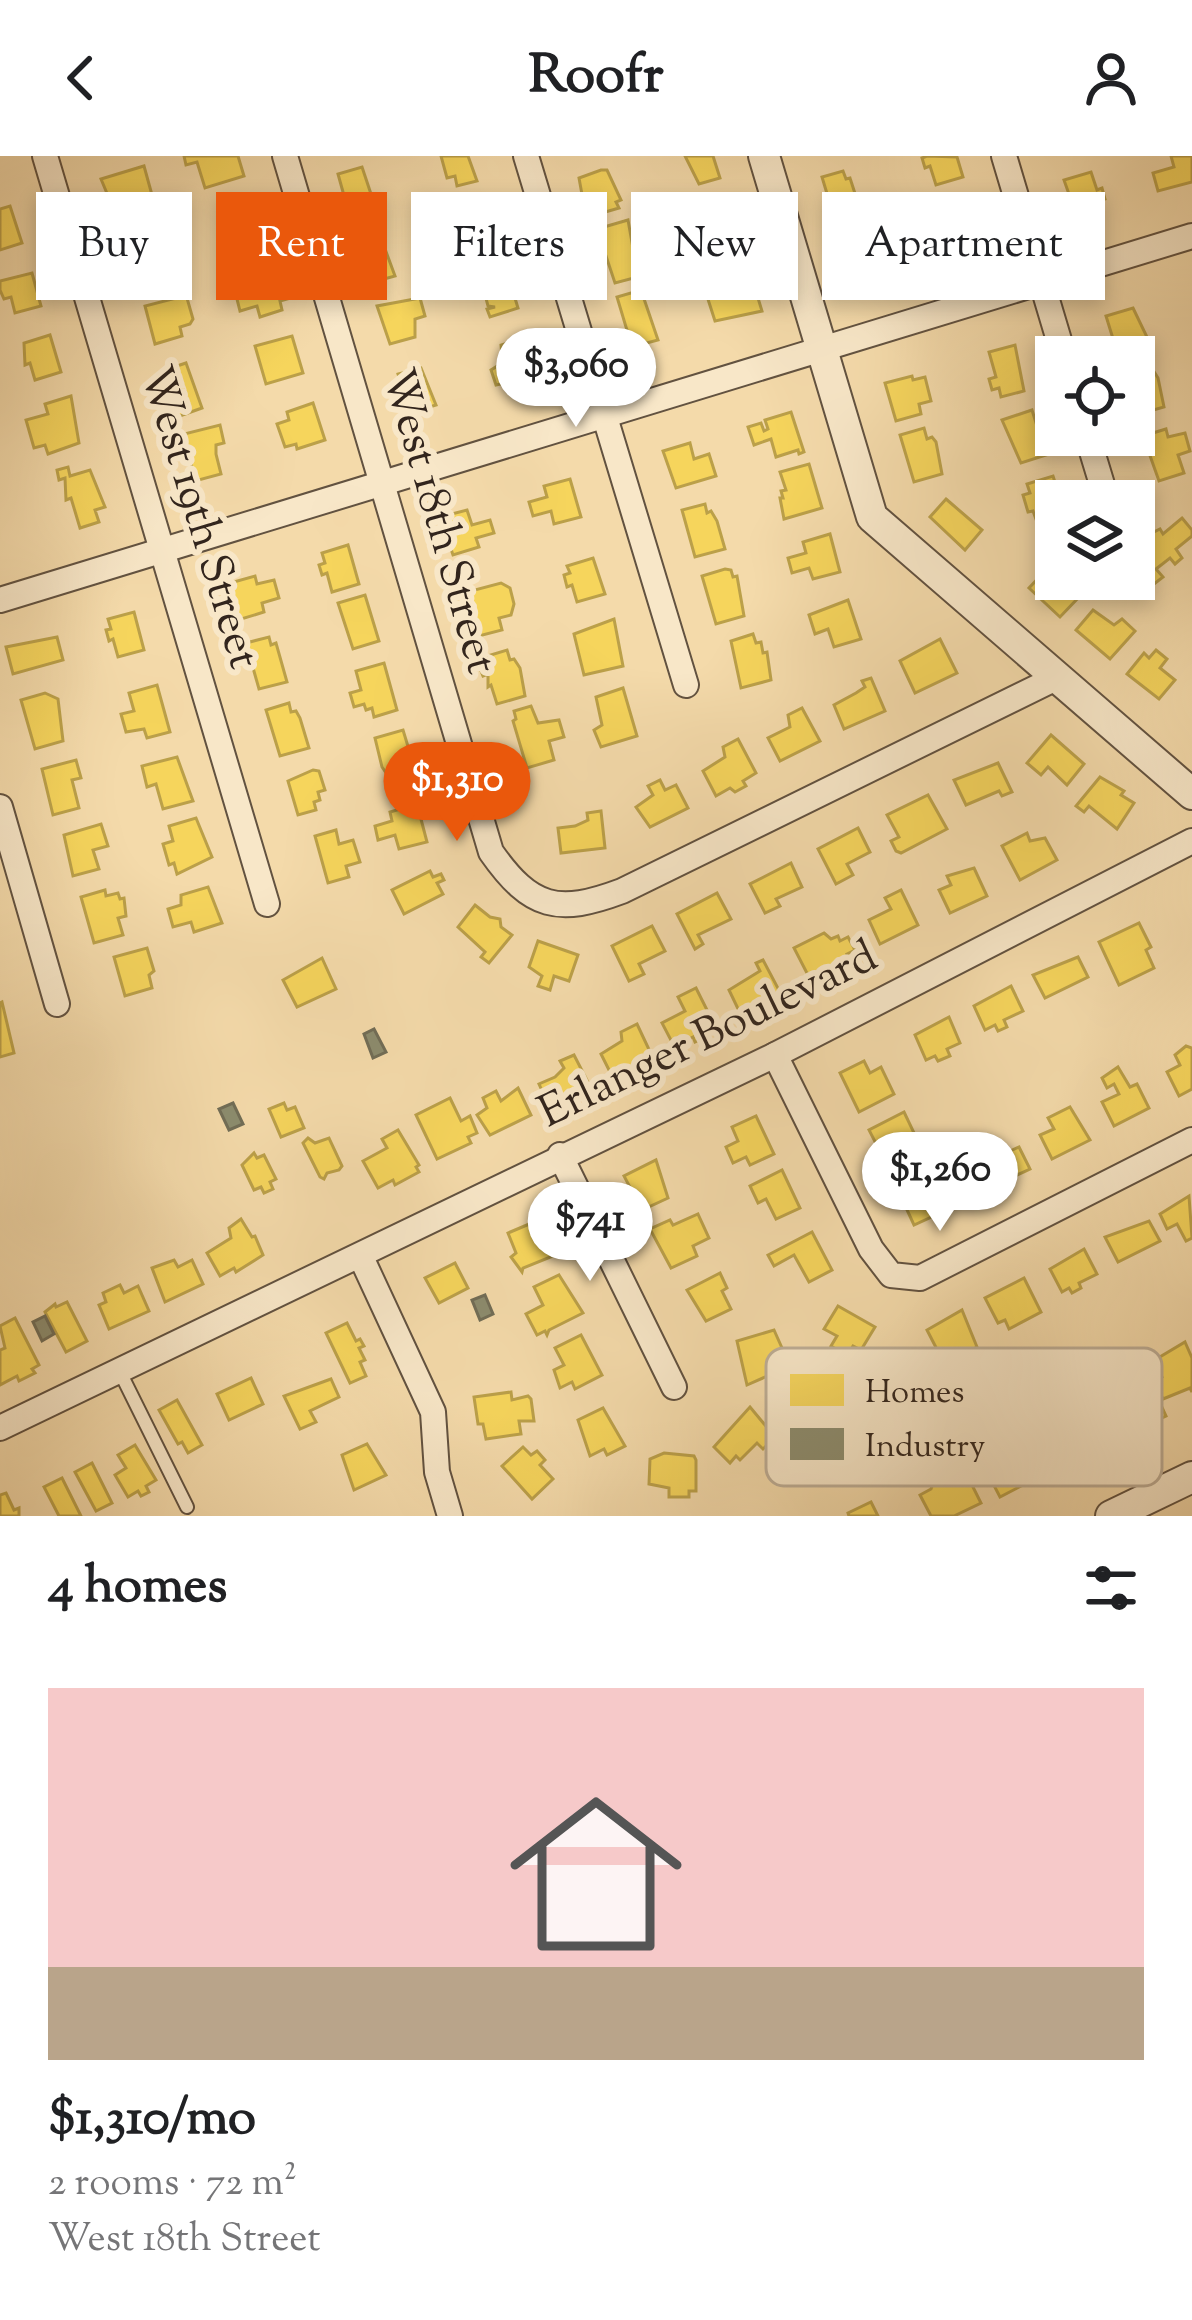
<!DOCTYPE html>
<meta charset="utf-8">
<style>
:root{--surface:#fff;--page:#f2f2f2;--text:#202124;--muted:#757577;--line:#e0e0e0;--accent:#ea580c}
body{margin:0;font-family:"Sorts Mill Goudy",serif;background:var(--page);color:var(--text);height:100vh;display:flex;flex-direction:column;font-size:45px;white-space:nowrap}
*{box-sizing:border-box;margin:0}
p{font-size:39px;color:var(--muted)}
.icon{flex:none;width:66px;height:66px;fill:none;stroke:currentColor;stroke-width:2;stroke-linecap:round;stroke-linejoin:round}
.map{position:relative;height:1360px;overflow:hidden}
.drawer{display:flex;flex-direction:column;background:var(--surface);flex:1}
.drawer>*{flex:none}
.guide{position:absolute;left:36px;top:36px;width:1122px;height:108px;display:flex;gap:24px}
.buttons{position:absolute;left:1035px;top:180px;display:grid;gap:24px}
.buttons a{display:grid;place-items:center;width:120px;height:120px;border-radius:0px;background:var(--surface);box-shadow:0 6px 18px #0003;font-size:60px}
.price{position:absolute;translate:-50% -102px;padding:0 27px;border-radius:42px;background:#fff;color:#222;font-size:39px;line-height:78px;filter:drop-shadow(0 3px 6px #0008)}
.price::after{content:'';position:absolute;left:50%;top:72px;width:36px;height:27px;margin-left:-18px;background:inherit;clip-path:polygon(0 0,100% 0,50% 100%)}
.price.active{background:var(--accent);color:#fff}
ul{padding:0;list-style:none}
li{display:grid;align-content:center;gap:24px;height:636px;padding:0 48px}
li+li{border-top:3px solid var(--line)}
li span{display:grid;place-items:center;height:372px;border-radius:0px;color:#555}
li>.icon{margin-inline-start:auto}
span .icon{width:216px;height:216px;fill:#fffc;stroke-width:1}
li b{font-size:51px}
h2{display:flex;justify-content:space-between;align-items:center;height:144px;padding:0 48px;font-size:51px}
.tag{padding:0 42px;border-radius:0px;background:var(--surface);box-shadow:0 6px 18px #0003;font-size:42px;line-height:108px}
.tag.active{background:var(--accent);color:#fff}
header{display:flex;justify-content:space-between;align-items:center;height:156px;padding:0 48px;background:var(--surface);font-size:54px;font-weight:800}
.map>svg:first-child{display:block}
.homes{fill:#f6d55c;stroke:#bba049;stroke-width:3}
.industry{fill:#8c8c6e;stroke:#716d56;stroke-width:3}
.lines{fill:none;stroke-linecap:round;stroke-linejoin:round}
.service-casing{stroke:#625240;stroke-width:16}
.minor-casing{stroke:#625240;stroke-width:28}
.tertiary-casing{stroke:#625240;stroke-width:34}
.service{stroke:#f8e7c8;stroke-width:12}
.minor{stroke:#f8e7c8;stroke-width:24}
.tertiary{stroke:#f8e7c8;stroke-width:30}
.labels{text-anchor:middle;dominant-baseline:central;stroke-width:12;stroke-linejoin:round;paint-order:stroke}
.street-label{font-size:45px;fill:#32251d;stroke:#f8e7c8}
.key{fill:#f8e7c8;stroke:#bdad95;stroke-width:3}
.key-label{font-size:33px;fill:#32251d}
</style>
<header><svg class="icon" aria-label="back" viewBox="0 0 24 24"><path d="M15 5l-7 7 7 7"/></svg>Roofr<svg class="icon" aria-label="person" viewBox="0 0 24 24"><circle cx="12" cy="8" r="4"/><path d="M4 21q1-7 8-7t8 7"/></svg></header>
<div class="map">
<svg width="1192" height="1360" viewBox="0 0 1192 1360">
<rect width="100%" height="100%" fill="#f4daaa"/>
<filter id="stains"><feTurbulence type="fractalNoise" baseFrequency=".00167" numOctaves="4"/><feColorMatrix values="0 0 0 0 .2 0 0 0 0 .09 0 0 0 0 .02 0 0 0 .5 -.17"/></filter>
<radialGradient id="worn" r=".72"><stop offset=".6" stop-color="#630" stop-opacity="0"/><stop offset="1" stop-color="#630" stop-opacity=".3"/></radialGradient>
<!-- homes -->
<g class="homes">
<polygon points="184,0 238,0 244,20 205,32 197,6 186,9"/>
<polygon points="441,0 468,0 477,25 457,30 455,20 447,22"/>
<polygon points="685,0 713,0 720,22 699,28"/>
<polygon points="927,0 957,1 963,21 936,29 930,10 925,12 922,2"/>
<polygon points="1171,0 1192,0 1192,26 1158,35 1153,17 1174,11"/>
<polygon points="144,10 152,39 140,42 143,51 116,59 101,23"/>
<polygon points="362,11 376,53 351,65 338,18"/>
<polygon points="601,14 607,14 621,44 616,46 619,52 592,60 587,42 583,44 579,22"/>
<polygon points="843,15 846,23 850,22 860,53 834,61 822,21"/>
<polygon points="1091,16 1097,34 1102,32 1105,43 1098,45 1101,54 1077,61 1064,24"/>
<polygon points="970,43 976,65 972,66 985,104 957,112 953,95 957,94 944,50"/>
<polygon points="727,45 742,99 701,110 696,91 711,87 703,57"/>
<polygon points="252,49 263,88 228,98 223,78 227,77 224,68 229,67 227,57"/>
<polygon points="487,49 498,90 477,95 475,87 469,88 461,57"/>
<polygon points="10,50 22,87 0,94 0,53"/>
<polygon points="628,64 636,109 646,106 649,118 615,127 597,73"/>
<polygon points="166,78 171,95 162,98 162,118 136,125 126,88"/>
<polygon points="868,80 872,93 882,90 887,105 876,108 879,119 854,127 842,88"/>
<polygon points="381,82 395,120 370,127 359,89"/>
<polygon points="273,111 287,143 280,145 282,154 260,161 257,150 240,155 236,139 251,135 247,119"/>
<polygon points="507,116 518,152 490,161 487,153 495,151 488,150 481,124"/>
<polygon points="32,117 41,150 15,157 11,141 4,143 0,134 0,125"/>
<polygon points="736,124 739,133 754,129 762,155 715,165 705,134"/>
<polygon points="641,134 658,184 632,191 617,141"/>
<polygon points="180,141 187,142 193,163 190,168 180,171 182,180 155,188 145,150"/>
<polygon points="420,142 425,160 415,163 415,181 390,188 377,150"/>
<polygon points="1133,152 1147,181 1141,183 1144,191 1118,199 1106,160"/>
<polygon points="50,179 61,216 35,224 30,207 25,209 24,187"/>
<polygon points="292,180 303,217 266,228 255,190"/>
<polygon points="527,181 538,220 496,229 491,214 499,209 503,211 501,189"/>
<polygon points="1015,189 1024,235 1001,241 999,232 992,234 989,223 996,221 989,196"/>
<polygon points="1146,205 1149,215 1153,214 1158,222 1164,251 1136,259 1134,209"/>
<polygon points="186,207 202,252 177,261 165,214"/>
<polygon points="421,212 436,249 410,257 398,218"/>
<polygon points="912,220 913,224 925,221 931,245 919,248 921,258 896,265 885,227"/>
<polygon points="71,240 79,287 48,298 45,289 34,292 26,264 48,258 45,248"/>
<polygon points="313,247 325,284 297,293 296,288 285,291 277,268 289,264 287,256"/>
<polygon points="1032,254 1046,299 1021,307 1002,264"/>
<polygon points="791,256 804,296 799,298 798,294 776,301 771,283 754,289 748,271 761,267 764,275 768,273 765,264"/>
<polygon points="220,269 224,287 216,289 216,298 221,318 195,325 184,278"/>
<polygon points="924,272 927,283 932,281 936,286 942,318 914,326 900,279"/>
<polygon points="1166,273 1168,281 1185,277 1190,295 1178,299 1184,317 1159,325 1143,280"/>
<polygon points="690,287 694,303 709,298 716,320 676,332 663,295"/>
<polygon points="809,308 822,352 784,363 780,342 783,342 781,335 786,334 780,316"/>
<polygon points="68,311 70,320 90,314 105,351 95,354 99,366 80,372 71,342 66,344 65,322 59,324 57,314"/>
<polygon points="1053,320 1061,345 1056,345 1056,360 1037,366 1033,355 1028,356 1023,339 1030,337 1027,328"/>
<polygon points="570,323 581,361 554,368 551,355 533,360 529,346 547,341 544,330"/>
<polygon points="946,343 982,374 965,394 930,361"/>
<polygon points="705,348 707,357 711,355 717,365 725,393 695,401 682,354"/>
<polygon points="467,354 472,369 490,364 494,377 476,382 479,391 453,399 440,361"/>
<polygon points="1182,362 1192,374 1192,380 1176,393 1182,402 1175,408 1170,402 1156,413 1163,421 1149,432 1134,413 1134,394 1150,378 1160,373 1163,378"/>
<polygon points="830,378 840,416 813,423 809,412 792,417 788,402 806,397 803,386"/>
<polygon points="348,389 359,428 332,436 327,417 322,419 319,409 325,407 322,397"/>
<polygon points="593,402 605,438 577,446 572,429 567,431 564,419 570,417 567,410"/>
<polygon points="725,413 731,414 733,421 737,420 744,460 716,468 702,420"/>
<polygon points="1047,413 1056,423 1070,423 1072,435 1079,441 1060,461 1029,432"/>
<polygon points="255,420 257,428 274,424 279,442 262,447 264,456 238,464 223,429"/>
<polygon points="501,427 510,432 514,448 511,459 499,462 502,474 475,481 467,436"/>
<polygon points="365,439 379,485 353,493 338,447"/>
<polygon points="848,444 861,483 834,491 828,473 815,478 809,459"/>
<polygon points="1093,454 1114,469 1122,463 1135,475 1110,503 1076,474"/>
<polygon points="134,456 144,494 118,501 113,483 109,485 106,474 111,473 108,463"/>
<polygon points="614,463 623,510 584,519 574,478"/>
<polygon points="753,478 756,487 761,486 763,497 767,496 771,524 741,532 731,485"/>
<polygon points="57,481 63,504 13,518 6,491"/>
<polygon points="269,481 271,489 276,487 287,526 259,533 246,487"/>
<polygon points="940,483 957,517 915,537 900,505"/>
<polygon points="507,494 510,504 514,503 520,512 525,540 497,548 491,529 488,531 488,518 483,520 481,515 487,513 484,501"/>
<polygon points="1156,494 1167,503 1160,512 1175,524 1159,543 1127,518 1144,497 1149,502"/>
<polygon points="384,507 397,554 374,561 372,552 366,554 364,548 354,551 350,537 361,534 356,515"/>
<polygon points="871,522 885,555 844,573 834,549 856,537 865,531 862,525"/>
<polygon points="157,529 170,576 147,582 144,573 126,576 121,558 134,555 129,537"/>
<polygon points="623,532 637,580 601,591 594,574 602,569 596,541"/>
<polygon points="45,537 58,543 63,585 35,593 21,544"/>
<polygon points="289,547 291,556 296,555 300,562 309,592 280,600 266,554"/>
<polygon points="531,550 538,567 559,564 564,581 549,585 554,604 527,612 513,565 516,563 514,555"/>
<polygon points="802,552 820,585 780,605 768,582 790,571 788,559"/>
<polygon points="403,574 417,620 393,627 382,611 375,582"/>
<polygon points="1051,579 1084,608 1067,629 1048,611 1041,619 1027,607"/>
<polygon points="738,583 756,617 743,625 746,630 735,636 730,632 716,640 703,615 725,601 723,591"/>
<polygon points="177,601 193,645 163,653 156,628 147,631 142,610"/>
<polygon points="76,604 81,622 72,624 79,652 53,659 42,613"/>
<polygon points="998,607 1012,636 1002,640 999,635 966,649 954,624"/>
<polygon points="313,614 319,615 325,634 318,636 320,644 314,646 316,654 298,659 288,625"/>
<polygon points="1100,621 1124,635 1121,639 1134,647 1117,673 1089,650 1084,656 1076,650"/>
<polygon points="660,624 665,634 676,629 688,652 650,671 636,651 653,639 648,630"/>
<polygon points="928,639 947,673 901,697 896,695 891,685 899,681 887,659"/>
<polygon points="417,648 427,686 399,693 395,679 378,684 375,670 392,665 390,656"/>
<polygon points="601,655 605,692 561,697 558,672 575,670 588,664 587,657"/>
<polygon points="196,662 212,701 177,718 174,707 169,709 163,688 173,685 169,670"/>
<polygon points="101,668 108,690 93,694 99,713 73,720 64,679"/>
<polygon points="858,672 870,696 847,708 853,719 836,728 818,693"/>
<polygon points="336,674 339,688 353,684 360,706 346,710 349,721 328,727 315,680"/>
<polygon points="1027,677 1030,685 1045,682 1057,704 1020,724 1002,690"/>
<polygon points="791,707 802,731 776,743 780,750 765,757 750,728"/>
<polygon points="974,712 987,740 950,757 939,734 951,729 947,720"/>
<polygon points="430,715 433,721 441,718 444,724 437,727 443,738 404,758 392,734"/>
<polygon points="208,731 222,767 194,776 191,766 173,771 168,753 181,749 181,739"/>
<polygon points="105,734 106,740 118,737 120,743 124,742 126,760 118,762 123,779 94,787 81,741"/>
<polygon points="901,734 918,769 880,788 869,764 891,753 885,742"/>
<polygon points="717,737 731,763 698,779 703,788 695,793 677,758"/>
<polygon points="475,749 490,761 500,763 501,771 512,779 489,807 481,801 485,796 458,771"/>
<polygon points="1139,767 1151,791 1146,794 1154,812 1119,829 1099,786"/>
<polygon points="652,770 665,795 639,808 644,818 629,825 612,790"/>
<polygon points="824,777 831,783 838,780 840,785 848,781 855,794 847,798 850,803 810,823 794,792"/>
<polygon points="538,785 578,799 569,825 554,820 550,834 538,830 542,820 529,811"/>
<polygon points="147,792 154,815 149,819 152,832 125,840 114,801"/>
<polygon points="1078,801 1088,821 1045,842 1033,819"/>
<polygon points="322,802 336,833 297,851 283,824"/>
<polygon points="763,804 781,838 767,845 770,851 763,855 760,847 740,857 729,834 760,815 756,807"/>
<polygon points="1011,830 1023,855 1004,864 1007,871 998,875 995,869 985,874 974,850"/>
<polygon points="696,832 715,870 701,877 704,882 695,886 693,881 674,890 662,867 685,855 678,841"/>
<polygon points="2,846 14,897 0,901 0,847"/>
<polygon points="949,861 960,887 947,893 950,900 938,905 935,900 926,904 915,879"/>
<polygon points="637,868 653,902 613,922 601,898 622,885 621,876"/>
<polygon points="1186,890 1192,892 1192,933 1179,940 1167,916 1180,909 1175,899"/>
<polygon points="574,899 591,932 550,952 539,928 555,921 564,912 560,905"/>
<polygon points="864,905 870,917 881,911 894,938 859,956 840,917"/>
<polygon points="1118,911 1130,931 1137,928 1149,952 1114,970 1102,946 1119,938 1114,928 1107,932 1102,922"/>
<polygon points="518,932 531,959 490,979 477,959 487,952 483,942 496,935 501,945"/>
<polygon points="450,942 461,965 470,960 477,977 468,981 471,987 437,1003 416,959"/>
<polygon points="284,947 287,954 295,951 304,972 281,981 269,953"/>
<polygon points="1070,951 1090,984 1052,1003 1040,979 1054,973 1048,962"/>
<polygon points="904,956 916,981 905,987 911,999 888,1011 869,974"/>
<polygon points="756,960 774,998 750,1009 746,1001 733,1007 726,991 738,985 732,971"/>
<polygon points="398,974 419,1009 416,1011 419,1016 395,1029 393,1024 378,1032 363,1005 387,992 382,983"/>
<polygon points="308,982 315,987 329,982 342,1010 339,1014 327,1017 324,1023 320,1021 303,987"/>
<polygon points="1019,991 1030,1013 987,1033 976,1011"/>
<polygon points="254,997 257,1002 264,999 276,1023 270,1026 273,1033 264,1037 261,1031 254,1034 242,1009"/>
<polygon points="656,1004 668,1042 642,1054 624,1020"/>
<polygon points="782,1014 800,1052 776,1063 766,1043 758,1047 750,1030"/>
<polygon points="933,1016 943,1039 934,1046 940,1057 914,1069 896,1030"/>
<polygon points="1189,1040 1192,1082 1186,1085 1177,1068 1167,1073 1160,1058"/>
<polygon points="698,1058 709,1082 693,1090 697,1100 671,1112 650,1073 670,1064 673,1069"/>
<polygon points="241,1063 252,1081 255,1080 263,1099 236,1116 234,1112 220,1120 207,1097 231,1082 229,1072"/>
<polygon points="1149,1065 1160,1085 1118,1106 1105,1081"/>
<polygon points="534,1066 553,1100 523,1112 522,1116 511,1101 516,1097 508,1077"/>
<polygon points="812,1076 832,1114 809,1126 794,1099 774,1110 768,1099"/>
<polygon points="1084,1093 1097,1118 1079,1127 1081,1132 1072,1137 1069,1132 1062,1136 1050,1113"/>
<polygon points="174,1104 178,1111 192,1104 203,1128 165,1146 152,1112"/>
<polygon points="455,1107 468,1132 439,1147 425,1122"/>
<polygon points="720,1117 727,1132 722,1135 731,1153 706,1165 687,1134"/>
<polygon points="559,1119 583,1157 549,1174 547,1179 545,1175 537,1179 526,1158 543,1149 534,1131"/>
<polygon points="1024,1122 1041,1156 1009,1173 1005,1164 998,1167 985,1142"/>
<polygon points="120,1129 124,1137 138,1130 149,1155 109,1173 99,1149 106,1146 103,1137"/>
<polygon points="67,1146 87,1185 66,1196 45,1156 55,1148 56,1151"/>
<polygon points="838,1150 875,1171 861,1194 853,1190 847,1200 831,1190 837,1180 824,1173"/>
<polygon points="962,1154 977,1191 960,1200 957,1198 959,1203 955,1205 954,1202 944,1207 927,1174"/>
<polygon points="15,1162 39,1209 32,1213 35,1217 19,1225 17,1220 0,1229 0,1194 5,1192 0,1170"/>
<polygon points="347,1167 356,1185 360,1183 364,1190 359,1192 365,1204 360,1206 366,1220 350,1227 326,1177"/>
<polygon points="774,1174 790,1210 747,1229 737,1185"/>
<polygon points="581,1179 602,1219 575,1233 572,1226 560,1232 554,1214 564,1209 555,1192"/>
<polygon points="1185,1186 1192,1202 1192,1236 1190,1232 1163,1243 1154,1225 1162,1221 1160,1216 1154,1219 1148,1208"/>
<polygon points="1137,1213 1143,1226 1149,1223 1166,1260 1149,1268 1152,1273 1143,1277 1140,1273 1135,1276 1111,1226"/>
<polygon points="251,1222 263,1248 229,1264 217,1238"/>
<polygon points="331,1223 339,1241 310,1255 316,1266 300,1273 284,1240"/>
<polygon points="511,1236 512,1244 528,1240 531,1243 534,1265 519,1265 521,1278 486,1283 483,1268 478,1268 474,1241"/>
<polygon points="177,1244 202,1289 188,1297 182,1286 178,1288 159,1254"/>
<polygon points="750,1251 775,1281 763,1293 757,1287 740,1304 736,1300 730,1307 714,1291"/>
<polygon points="603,1252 625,1290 607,1299 604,1293 590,1300 578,1264"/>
<polygon points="367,1288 386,1319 354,1334 342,1299"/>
<polygon points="135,1289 156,1324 146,1330 149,1336 141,1340 138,1335 128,1341 115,1319 126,1312 118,1299"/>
<polygon points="1008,1290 1017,1303 1038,1292 1050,1315 1000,1341 988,1318 1002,1311 997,1295"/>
<polygon points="523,1291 531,1299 537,1295 545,1304 540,1309 553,1323 532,1343 502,1310"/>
<polygon points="664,1297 694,1300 696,1304 696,1335 689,1335 689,1341 669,1341 669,1332 649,1328 650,1303"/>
<polygon points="92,1307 112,1347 96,1355 75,1316"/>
<polygon points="953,1319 957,1328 969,1323 981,1347 954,1360 931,1360 920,1339 931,1333 934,1325"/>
<polygon points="62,1322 81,1360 59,1360 44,1331"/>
<polygon points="6,1337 14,1354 19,1352 19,1360 0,1360 0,1339"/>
<polygon points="871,1346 878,1360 849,1360 848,1357"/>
</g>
<!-- industry -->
<g class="industry">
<polygon points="374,873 386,896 373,902 364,878"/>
<polygon points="233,947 243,968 229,974 219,953"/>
<polygon points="485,1139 493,1158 480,1164 472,1144"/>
<polygon points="45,1160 54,1178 42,1185 33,1166"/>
</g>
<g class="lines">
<defs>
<polyline id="service" points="120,1216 187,1351"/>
<g id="minor">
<polyline points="45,0 267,748"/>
<path d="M285 0 491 696C531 753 558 759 622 735L1056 522"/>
<polyline points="526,0 686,529"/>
<polyline points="1004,0 1064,201"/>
<polyline points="1087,279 1107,345"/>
<polyline points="0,444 1192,80"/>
<polyline points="0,651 57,848"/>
<polyline points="775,899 871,1093 891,1119 920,1122 1192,984"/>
<polyline points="560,999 674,1231"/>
<polyline points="361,1101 433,1256 437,1316 450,1360"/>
<polyline points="0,1272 775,899 1192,685"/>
</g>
<g id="tertiary">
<polyline points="764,0 872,361 1192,638"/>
<polyline points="1111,1360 1192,1321"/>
</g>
</defs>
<!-- service casing -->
<use href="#service" class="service-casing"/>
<!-- minor casing -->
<use href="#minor" class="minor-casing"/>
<!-- tertiary casing -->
<use href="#tertiary" class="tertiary-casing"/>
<!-- service -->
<use href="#service" class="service"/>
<!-- minor -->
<use href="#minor" class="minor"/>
<!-- tertiary -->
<use href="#tertiary" class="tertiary"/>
</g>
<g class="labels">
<!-- street labels -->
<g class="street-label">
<text transform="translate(197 362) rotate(73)">West 19th Street</text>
<text transform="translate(437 366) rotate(74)">West 18th Street</text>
<text transform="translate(709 881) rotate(-26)">Erlanger Boulevard</text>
</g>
</g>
<!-- legend -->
<rect x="766" y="1192" width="396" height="138" rx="18" class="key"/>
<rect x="790" y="1218" width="54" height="32" fill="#f6d55c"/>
<rect x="790" y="1272" width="54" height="32" fill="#8c8c6e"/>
<g class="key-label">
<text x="865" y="1246">Homes</text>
<text x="865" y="1300">Industry</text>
</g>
<rect width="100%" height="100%" filter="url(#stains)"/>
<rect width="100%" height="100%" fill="url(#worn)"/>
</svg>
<div class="buttons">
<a><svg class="icon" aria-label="locate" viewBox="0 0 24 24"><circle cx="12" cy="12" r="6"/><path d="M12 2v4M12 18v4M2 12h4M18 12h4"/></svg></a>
<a><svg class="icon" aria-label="layers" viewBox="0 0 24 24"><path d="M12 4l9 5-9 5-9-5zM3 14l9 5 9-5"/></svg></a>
</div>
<b class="price" style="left:576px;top:274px">$3,060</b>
<b class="price active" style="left:457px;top:688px">$1,310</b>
<b class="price" style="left:940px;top:1078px">$1,260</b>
<b class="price" style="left:590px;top:1128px">$741</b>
<div class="guide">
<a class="tag">Buy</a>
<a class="tag active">Rent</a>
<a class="tag">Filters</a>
<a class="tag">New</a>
<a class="tag">Apartment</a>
</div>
</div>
<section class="drawer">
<h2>4 homes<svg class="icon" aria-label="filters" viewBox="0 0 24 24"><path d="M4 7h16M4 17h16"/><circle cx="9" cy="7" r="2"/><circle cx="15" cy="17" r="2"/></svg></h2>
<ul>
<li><span style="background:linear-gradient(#f6c9c9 75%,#b9a48a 0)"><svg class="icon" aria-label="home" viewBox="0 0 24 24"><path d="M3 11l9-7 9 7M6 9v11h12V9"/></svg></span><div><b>$1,310/mo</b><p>2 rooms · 72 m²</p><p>West 18th Street</p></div></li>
</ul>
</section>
